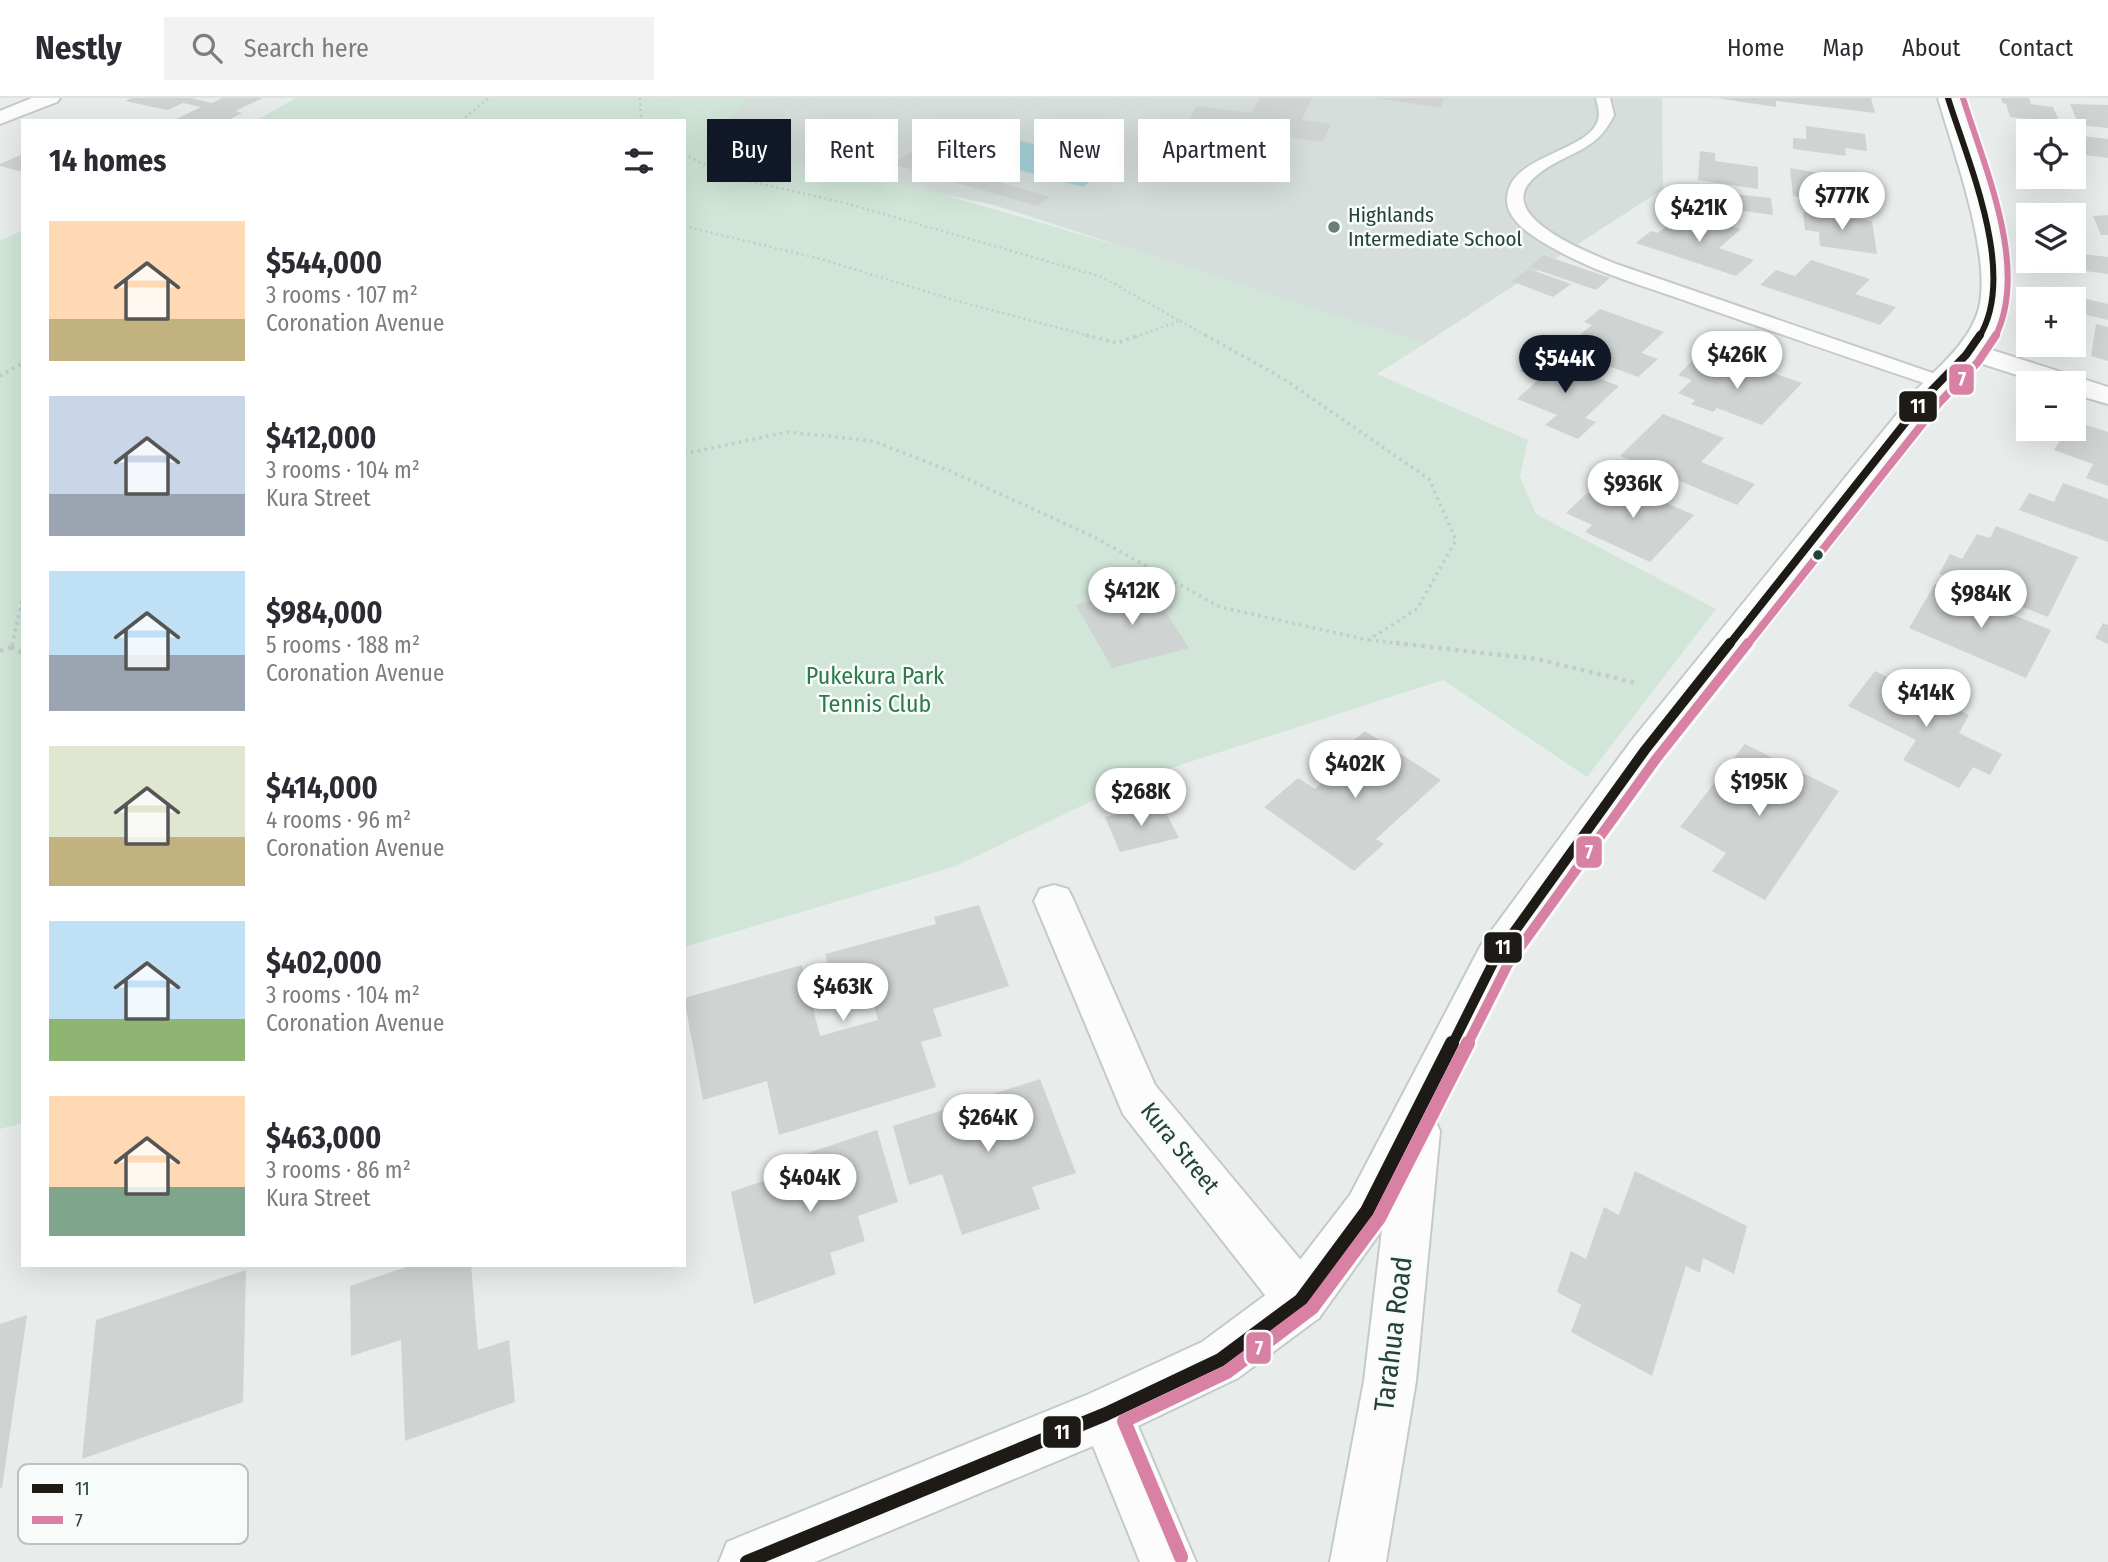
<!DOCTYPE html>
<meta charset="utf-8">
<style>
:root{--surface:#fff;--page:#f2f2f3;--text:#2b2b33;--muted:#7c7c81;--line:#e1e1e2;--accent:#111827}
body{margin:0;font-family:"Fira Sans Condensed",sans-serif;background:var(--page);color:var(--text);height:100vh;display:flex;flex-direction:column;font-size:26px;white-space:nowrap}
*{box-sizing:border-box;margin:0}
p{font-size:23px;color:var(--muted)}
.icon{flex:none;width:38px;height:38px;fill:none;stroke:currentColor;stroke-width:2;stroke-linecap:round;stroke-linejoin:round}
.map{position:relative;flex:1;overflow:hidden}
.details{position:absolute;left:21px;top:21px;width:665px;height:1148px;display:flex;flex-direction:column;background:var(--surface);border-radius:0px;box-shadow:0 7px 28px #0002}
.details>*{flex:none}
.hud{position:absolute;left:707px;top:21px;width:665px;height:63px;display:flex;gap:14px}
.fabs{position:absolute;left:2016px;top:21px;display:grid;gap:14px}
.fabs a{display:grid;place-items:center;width:70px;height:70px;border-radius:0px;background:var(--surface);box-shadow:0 7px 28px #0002;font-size:35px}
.price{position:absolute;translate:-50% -60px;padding:0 16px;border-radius:24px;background:#fff;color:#222;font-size:23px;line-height:46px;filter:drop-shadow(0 2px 4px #0008)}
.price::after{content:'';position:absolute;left:50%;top:42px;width:21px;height:16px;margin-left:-10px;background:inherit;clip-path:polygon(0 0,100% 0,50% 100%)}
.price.current{background:var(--accent);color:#fff}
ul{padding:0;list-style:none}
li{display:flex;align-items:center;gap:21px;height:175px;padding:0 28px}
li span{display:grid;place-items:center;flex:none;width:196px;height:140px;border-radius:0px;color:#555}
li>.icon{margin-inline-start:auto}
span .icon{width:84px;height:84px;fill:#fffc;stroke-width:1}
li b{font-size:30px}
h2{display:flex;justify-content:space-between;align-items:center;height:84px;padding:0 28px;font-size:30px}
.pill{padding:0 24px;border-radius:0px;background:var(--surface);box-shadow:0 7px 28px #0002;font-size:24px;line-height:63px}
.pill.current{background:var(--accent);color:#fff}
header{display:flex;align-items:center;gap:42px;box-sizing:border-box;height:98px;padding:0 35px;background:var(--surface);border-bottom:2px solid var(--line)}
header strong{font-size:33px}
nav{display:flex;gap:38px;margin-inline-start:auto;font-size:24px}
.search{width:490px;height:63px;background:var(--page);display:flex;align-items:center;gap:18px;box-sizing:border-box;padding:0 24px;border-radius:0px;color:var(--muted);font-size:26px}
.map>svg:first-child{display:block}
.built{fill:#d6dedb}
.green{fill:#d1e6d8}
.water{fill:#a9d4db}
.building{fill:#cfd4d2}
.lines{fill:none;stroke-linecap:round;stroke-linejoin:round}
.lane-casing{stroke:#c5cac8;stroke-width:4}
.street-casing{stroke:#c5cac8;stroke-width:4}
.secondary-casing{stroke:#c3cbc8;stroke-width:4}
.path-far2{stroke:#c3ccca;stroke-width:2.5;stroke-dasharray:2 3.5;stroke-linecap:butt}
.path-far1{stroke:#c3ccca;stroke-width:3.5;stroke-dasharray:2.5 4.5;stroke-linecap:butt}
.path{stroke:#c3ccca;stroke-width:4.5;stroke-dasharray:3.5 5;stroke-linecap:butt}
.lane{fill:#fcfcfc;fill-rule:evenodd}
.street{fill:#fcfcfc;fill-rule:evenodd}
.secondary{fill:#fcfcfc;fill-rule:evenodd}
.bus-1-far3-casing{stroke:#f7fbf9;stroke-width:10}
.bus-1-far2-casing{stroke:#f7fbf9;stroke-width:12}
.bus-1-far1-casing{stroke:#f7fbf9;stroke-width:16}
.bus-1-casing{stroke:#f7fbf9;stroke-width:19}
.bus-2-far3-casing{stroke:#f7fbf9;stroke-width:10}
.bus-2-far2-casing{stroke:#f7fbf9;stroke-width:12}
.bus-2-far1-casing{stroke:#f7fbf9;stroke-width:16}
.bus-2-casing{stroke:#f7fbf9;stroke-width:19}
.bus-1-far3{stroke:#1e1a16;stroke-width:6}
.bus-1-far2{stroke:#1e1a16;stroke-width:8}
.bus-1-far1{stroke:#1e1a16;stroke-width:10}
.bus-1{stroke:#1e1a16;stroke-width:14}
.bus-2-far3{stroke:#d980a5;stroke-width:6}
.bus-2-far2{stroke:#d980a5;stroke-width:8}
.bus-2-far1{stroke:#d980a5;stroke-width:10}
.bus-2{stroke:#d980a5;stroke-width:14}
.poi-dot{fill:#697e78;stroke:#f7fbf9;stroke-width:2.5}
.bus-dot{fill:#24423a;stroke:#f7fbf9;stroke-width:2.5}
.labels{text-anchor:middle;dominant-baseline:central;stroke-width:5;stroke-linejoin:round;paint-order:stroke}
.far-poi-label{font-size:21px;fill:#24423a;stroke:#f7fbf9;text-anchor:start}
.park-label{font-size:24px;fill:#2d7a4b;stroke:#f7fbf9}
.street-label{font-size:24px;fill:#24423a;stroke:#f7fbf9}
.near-street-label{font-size:28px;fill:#24423a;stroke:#f7fbf9}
.key{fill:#f7fbf9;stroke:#b8c4c0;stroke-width:2}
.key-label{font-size:19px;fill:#24423a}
.line-badge{stroke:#f7fbf9;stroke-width:2.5}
.badge-label{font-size:19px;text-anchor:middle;font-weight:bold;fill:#fff}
</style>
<header>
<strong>Nestly</strong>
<div class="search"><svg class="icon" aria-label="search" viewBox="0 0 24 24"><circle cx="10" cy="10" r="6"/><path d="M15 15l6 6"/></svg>Search here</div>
<nav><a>Home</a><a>Map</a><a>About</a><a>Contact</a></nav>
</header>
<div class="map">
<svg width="2108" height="1464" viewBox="0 0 2108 1464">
<rect width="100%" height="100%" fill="#e8edeb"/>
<!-- built -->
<polygon class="built" points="747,0 1662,0 1663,91 1424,246 994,107 770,60 722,29"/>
<!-- green -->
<g class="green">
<polygon points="296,0 747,0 722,29 770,60 942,96 1134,152 1424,246 1377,276 1528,342 1520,379 1536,416 1716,511 1587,679 1443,582 1140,680 956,768 684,849 684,23 255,23"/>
<polygon points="23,132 23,1025 0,1031 0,143"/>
</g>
<!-- water -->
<polygon class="water" points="975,31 1113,66 1083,89 943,52"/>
<!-- building -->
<g class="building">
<polygon points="131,0 191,0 212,5 222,0 263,0 235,13 242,15 227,23 172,23 201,9 183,5 167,12 125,3"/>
<polygon points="1260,0 1312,0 1302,22 1331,26 1323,44 1186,26 1197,8 1251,15"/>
<polygon points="1375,0 1444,0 1441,10"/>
<polygon points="1716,0 1871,0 1875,15 1776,3 1776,9"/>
<polygon points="2001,0 2029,0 2031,6 2053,9 2060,25 2010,19 2006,6 2003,5"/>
<polygon points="2070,6 2108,7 2108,30 2079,27"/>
<polygon points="1806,28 1865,36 1867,53 1845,50 1846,58 1793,51 1793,40 1806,41"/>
<polygon points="2074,37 2108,41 2108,60 2078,56"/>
<polygon points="853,51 891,62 871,74 832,63"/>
<polygon points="914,52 979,70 971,76 1050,99 1037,108 892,66"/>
<polygon points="1700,53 1715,55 1715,63 1758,69 1758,91 1698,82"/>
<polygon points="23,56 23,74 0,68 0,66"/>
<polygon points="1790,70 1873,84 1878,109 1793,98"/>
<polygon points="1734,96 1771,100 1773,117 1736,112"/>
<polygon points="1803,114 1872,123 1877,156 1820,148 1819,134 1805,132"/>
<polygon points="1681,117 1701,123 1705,120 1741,131 1719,150 1754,162 1736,178 1636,145 1651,133 1658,135"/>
<polygon points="2108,117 2108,137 2101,137 2093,118"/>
<polygon points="2074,155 2108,159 2108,176 2070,171 2067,163 2074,163"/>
<polygon points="1544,157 1610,180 1596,192 1529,169"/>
<polygon points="1811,162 1870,181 1855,196 1896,209 1880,227 1760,187 1776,172 1795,178"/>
<polygon points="1529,171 1571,186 1553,199 1511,183"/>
<polygon points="2065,196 2108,206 2108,222 2074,214 2074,201 2064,201"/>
<polygon points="1600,211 1664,234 1641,255 1658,261 1638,279 1584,259 1591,253 1570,245 1592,227 1584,224"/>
<polygon points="2096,226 2108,229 2108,263 2091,258"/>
<polygon points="1539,257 1619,288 1585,320 1596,324 1578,341 1545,327 1557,317 1517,301 1539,281 1519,273"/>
<polygon points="1693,262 1745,281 1757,269 1802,285 1762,327 1717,310 1713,314 1691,306 1695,302 1678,295 1692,282 1678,277"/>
<polygon points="1663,316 1724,340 1701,364 1755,386 1737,407 1620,358"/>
<polygon points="2074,323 2108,334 2108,388 2086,380 2093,366 2054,352 2067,331 2074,331"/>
<polygon points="1636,383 1664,395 1659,402 1694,417 1650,464 1585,434 1592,427 1566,415 1587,395 1612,406"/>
<polygon points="2063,385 2108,401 2108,444 2019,412 2029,395 2054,404"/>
<polygon points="1996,428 2078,459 2048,519 1939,476 1950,456 1962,461 1977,436 1990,440"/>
<polygon points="1935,486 2051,532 2026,580 1909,530"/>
<polygon points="1149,488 1189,550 1112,570 1076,507"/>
<polygon points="2103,525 2108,527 2108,546 2095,540"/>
<polygon points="1875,573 1969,617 1959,635 2002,656 1990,677 1973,669 1959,690 1903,662 1916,642 1848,608"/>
<polygon points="1365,633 1441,682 1376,741 1384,746 1354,773 1264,709 1298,680 1315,691 1344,667 1333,659"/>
<polygon points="1745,646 1839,693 1765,802 1712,773 1726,755 1680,729"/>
<polygon points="1161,705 1179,740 1120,754 1105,719"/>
<polygon points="979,807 1009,888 933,911 942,938 921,944 936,989 779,1037 767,983 703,1002 684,900 802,867 820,938 878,922 866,882 834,890 825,856 936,826 934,819"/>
<polygon points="1040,981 1076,1075 1032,1089 1040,1111 962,1137 942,1076 909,1087 893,1028"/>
<polygon points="877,1032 898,1104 858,1118 865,1143 830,1155 836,1176 754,1206 731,1094 802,1070 799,1058"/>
<polygon points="1635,1073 1747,1128 1734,1176 1703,1160 1700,1175 1686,1168 1652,1278 1571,1234 1581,1207 1557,1194 1571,1153 1586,1161 1604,1109 1619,1117"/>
<polygon points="412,1167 471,1167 478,1252 509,1242 515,1304 405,1343 401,1242 351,1258 350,1188"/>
<polygon points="246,1172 243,1304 82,1361 96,1222"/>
<polygon points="27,1217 2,1390 0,1390 0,1226"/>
</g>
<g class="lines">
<defs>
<path id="lane" d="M1596 0H1610L1614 17C1596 56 1565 53 1536 78 1488 117 1590 155 1616 166L1947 280 1950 284 1947 288H1933C1852 261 1772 233 1692 205 1648 189 1603 177 1562 155 1544 145 1507 127 1507 102 1507 54 1598 55 1599 16 1599 11 1597 5 1596 0Z"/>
<g id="street">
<polygon points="32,0 60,0 57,4 0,26 0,13"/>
<polygon points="1970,245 2108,289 2108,306 2074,296 2074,285 2042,285 1961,259 1957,253 1961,247"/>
<polygon points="1054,787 1068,791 1074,803 1155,987 1319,1184 1326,1202 1319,1220 1301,1227 1283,1220 1123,1016 1034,803 1040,791"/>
</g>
<path id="secondary" d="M1938 0H1958C1974 50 2018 163 2004 212 1993 248 1963 276 1938 302L1658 662 1590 756 1511 871 1436 1024 1440 1033 1416 1283 1386 1464H1330L1364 1283 1382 1132 1319 1220 1238 1280 1138 1328 1196 1464H1140L1093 1348 815 1464H719L727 1444 1089 1296 1202 1244 1283 1184 1350 1097 1481 847 1632 642 1918 290C1941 267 1971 242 1979 210 1992 157 1953 53 1938 0Z"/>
</defs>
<!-- lane casing -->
<use href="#lane" class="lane-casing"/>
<!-- street casing -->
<use href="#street" class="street-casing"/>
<!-- secondary casing -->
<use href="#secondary" class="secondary-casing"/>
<!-- path-far2 -->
<g class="path-far2">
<polyline points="640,0 641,18 645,23"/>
<polyline points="461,23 489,0"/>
<polyline points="684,56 726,78 845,105 1102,179 1180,223 1135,239"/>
<polyline points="684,128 821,161 954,202 1093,239"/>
<polyline points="1180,223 1208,239"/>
</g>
<!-- path-far1 -->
<g class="path-far1">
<polyline points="1086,237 1117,245 1140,237"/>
<polyline points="0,278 23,265"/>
<polyline points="684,356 787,334 873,343 950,373 1092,438 1220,509 1368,542 1417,511 1456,442 1429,381 1284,281 1205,237"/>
<polyline points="1369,542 1411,547"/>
<polyline points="12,547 23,498"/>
</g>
<!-- path -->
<g class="path">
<polyline points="1396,545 1536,561 1636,585"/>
<polyline points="11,549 23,555"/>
<polyline points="0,553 11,549 12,545"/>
</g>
<!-- lane -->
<use href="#lane" class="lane"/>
<!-- street -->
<use href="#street" class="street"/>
<!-- secondary -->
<use href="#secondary" class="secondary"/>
<defs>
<path id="bus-1-far3" d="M1948 0C1968 64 2018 177 1979 239"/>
<polyline id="bus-1-far2" points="1729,547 1928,296 1966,257 1980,237"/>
<polyline id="bus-1-far1" points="1452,947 1496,859 1645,652 1730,545"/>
<polyline id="bus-1" points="747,1464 1106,1316 1220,1262 1301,1202 1367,1113 1452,945"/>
<path id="bus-2-far3" d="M1963 0C1984 68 2030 171 1995 239"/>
<polyline id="bus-2-far2" points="1747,547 1939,305 1978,264 1996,237"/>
<polyline id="bus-2-far1" points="1467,947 1508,866 1656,661 1748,545"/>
<polyline id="bus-2" points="1181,1459 1124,1323 1227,1274 1312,1210 1379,1120 1468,945"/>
</defs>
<!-- bus-1-far3 casing -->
<use href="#bus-1-far3" class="bus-1-far3-casing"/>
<!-- bus-1-far2 casing -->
<use href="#bus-1-far2" class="bus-1-far2-casing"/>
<!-- bus-1-far1 casing -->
<use href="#bus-1-far1" class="bus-1-far1-casing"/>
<!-- bus-1 casing -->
<use href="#bus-1" class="bus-1-casing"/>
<!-- bus-2-far3 casing -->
<use href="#bus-2-far3" class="bus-2-far3-casing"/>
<!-- bus-2-far2 casing -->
<use href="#bus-2-far2" class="bus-2-far2-casing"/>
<!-- bus-2-far1 casing -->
<use href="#bus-2-far1" class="bus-2-far1-casing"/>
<!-- bus-2 casing -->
<use href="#bus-2" class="bus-2-casing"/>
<!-- bus-1-far3 -->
<use href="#bus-1-far3" class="bus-1-far3"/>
<!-- bus-1-far2 -->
<use href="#bus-1-far2" class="bus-1-far2"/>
<!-- bus-1-far1 -->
<use href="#bus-1-far1" class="bus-1-far1"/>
<!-- bus-1 -->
<use href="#bus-1" class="bus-1"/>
<!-- bus-2-far3 -->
<use href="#bus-2-far3" class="bus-2-far3"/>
<!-- bus-2-far2 -->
<use href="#bus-2-far2" class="bus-2-far2"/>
<!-- bus-2-far1 -->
<use href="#bus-2-far1" class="bus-2-far1"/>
<!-- bus-2 -->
<use href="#bus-2" class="bus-2"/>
</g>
<!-- markers -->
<circle class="poi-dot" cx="1334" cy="129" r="7"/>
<circle class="bus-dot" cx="1818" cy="457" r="6"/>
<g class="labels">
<!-- far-poi labels -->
<g class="far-poi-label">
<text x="1348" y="117">Highlands<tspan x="1348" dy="24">Intermediate School</tspan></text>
</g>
<!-- park labels -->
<g class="park-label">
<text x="875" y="578">Pukekura Park<tspan x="875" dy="28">Tennis Club</tspan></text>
</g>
<!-- street labels -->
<g class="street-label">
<text transform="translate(1180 1050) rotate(51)">Kura Street</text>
</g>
<!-- near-street labels -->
<g class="near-street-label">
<text transform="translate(1393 1236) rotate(-83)">Tarahua Road</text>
</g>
</g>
<!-- legend -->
<rect x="18" y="1366" width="230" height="80" rx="10" class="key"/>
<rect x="32" y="1386" width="31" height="9" fill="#1e1a16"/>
<rect x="32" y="1418" width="31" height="8" fill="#d980a5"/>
<g class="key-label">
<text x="75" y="1397">11</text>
<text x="75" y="1429">7</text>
</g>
<g class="line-badge">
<rect x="1948" y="265" width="27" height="33" rx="7" fill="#d980a5"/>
<rect x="1898" y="292" width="40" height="33" rx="7" fill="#1e1a16"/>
<rect x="1575" y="737" width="28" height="34" rx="7" fill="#d980a5"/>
<rect x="1483" y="833" width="40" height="33" rx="7" fill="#1e1a16"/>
<rect x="1245" y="1233" width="27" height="34" rx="7" fill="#d980a5"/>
<rect x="1042" y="1317" width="40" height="34" rx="7" fill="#1e1a16"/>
</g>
<g class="badge-label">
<text x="1962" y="288">7</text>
<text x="1918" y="315">11</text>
<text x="1589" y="761">7</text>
<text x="1503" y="856">11</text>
<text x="1259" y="1257">7</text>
<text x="1062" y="1341">11</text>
</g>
</svg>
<div class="fabs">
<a><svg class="icon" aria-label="locate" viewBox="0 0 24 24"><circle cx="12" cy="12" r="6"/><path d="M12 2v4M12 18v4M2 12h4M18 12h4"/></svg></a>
<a><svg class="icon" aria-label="layers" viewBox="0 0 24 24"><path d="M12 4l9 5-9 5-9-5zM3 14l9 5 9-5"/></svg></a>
<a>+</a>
<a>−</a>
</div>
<b class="price" style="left:1842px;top:134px">$777K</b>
<b class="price" style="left:1699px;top:146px">$421K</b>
<b class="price" style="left:1737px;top:293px">$426K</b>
<b class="price current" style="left:1565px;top:297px">$544K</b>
<b class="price" style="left:1633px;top:422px">$936K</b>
<b class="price" style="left:1132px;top:529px">$412K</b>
<b class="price" style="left:1981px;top:532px">$984K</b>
<b class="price" style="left:1926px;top:631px">$414K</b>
<b class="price" style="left:1355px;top:702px">$402K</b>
<b class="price" style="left:1759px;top:720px">$195K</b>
<b class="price" style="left:1141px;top:730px">$268K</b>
<b class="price" style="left:843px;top:925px">$463K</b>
<b class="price" style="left:988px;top:1056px">$264K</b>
<b class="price" style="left:810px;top:1116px">$404K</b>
<div class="hud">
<a class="pill current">Buy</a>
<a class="pill">Rent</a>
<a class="pill">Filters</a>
<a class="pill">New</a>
<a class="pill">Apartment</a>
</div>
<section class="details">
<h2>14 homes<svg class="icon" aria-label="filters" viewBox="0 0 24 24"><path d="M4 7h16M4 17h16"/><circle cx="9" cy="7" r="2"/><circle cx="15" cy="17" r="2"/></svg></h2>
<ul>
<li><span style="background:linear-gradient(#ffd9b3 70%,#c2b280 0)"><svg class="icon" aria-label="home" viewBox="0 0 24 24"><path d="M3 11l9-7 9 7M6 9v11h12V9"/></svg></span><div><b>$544,000</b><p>3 rooms · 107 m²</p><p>Coronation Avenue</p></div></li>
<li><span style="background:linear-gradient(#c9d6e8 70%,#9aa5b1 0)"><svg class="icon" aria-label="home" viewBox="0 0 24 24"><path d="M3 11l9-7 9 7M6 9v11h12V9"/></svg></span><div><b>$412,000</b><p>3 rooms · 104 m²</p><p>Kura Street</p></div></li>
<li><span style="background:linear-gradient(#bfe0f5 60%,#9aa5b1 0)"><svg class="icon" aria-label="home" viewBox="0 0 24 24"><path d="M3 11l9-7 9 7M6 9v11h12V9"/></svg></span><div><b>$984,000</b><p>5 rooms · 188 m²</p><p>Coronation Avenue</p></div></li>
<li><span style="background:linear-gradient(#dfe7d0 65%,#c2b280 0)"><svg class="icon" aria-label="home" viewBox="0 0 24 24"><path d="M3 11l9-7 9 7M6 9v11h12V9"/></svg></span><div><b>$414,000</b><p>4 rooms · 96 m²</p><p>Coronation Avenue</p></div></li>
<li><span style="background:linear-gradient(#bfe0f5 70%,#8fb573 0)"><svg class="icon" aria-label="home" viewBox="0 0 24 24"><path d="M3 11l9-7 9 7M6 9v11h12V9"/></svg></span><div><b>$402,000</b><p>3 rooms · 104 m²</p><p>Coronation Avenue</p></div></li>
<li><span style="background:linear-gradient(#ffd9b3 65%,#7fa58c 0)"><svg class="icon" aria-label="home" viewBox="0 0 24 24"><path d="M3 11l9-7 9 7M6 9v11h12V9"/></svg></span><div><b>$463,000</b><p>3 rooms · 86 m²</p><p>Kura Street</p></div></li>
</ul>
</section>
</div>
